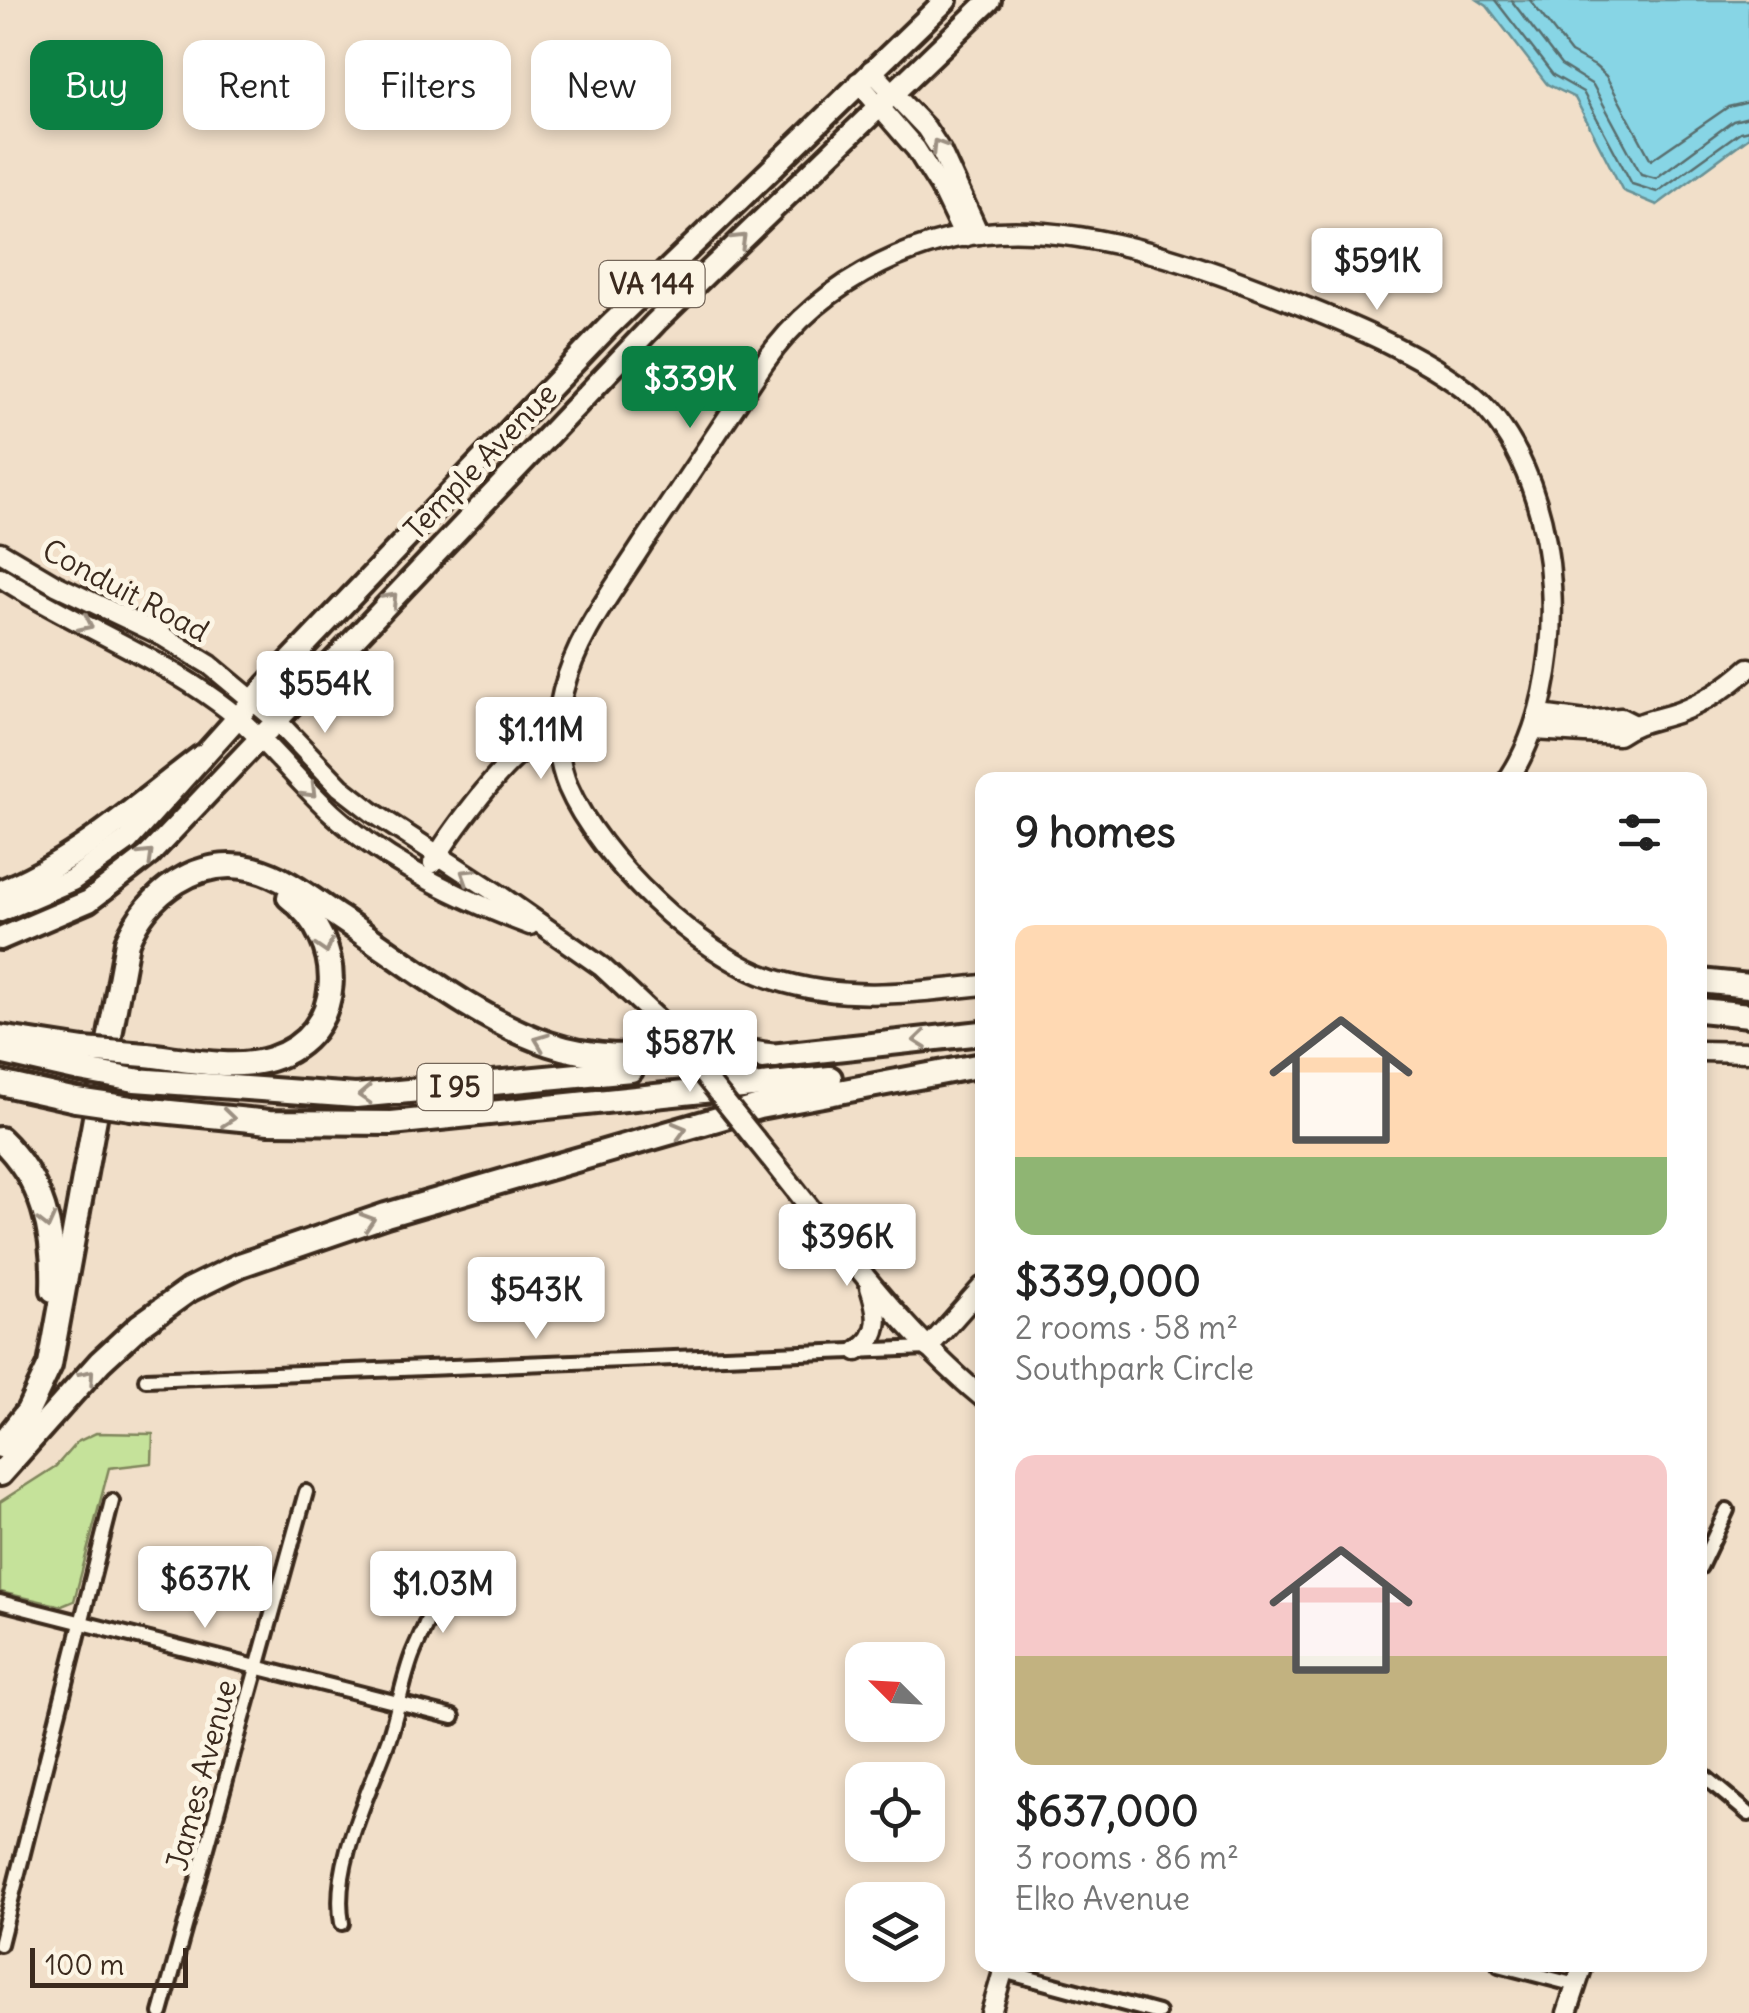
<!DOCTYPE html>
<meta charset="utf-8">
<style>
:root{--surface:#fff;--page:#f2f2f2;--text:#222;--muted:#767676;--accent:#0b8043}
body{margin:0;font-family:Delius,sans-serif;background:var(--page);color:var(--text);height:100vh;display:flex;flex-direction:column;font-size:38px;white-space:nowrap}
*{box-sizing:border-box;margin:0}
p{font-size:32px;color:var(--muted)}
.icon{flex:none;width:55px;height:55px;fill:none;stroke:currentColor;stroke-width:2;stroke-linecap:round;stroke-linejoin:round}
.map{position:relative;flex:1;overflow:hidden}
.drawer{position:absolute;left:975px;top:772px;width:732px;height:1200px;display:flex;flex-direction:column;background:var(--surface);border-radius:20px;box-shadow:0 5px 15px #0003}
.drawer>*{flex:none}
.banner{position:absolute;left:30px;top:40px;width:795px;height:90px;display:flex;gap:20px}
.needle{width:65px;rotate:294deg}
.controls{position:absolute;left:845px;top:1642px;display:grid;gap:20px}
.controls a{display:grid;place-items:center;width:100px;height:100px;border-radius:20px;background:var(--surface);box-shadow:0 5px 15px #0003;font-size:50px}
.scale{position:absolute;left:30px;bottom:25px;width:158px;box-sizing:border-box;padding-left:10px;border:5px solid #3b2a1e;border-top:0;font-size:28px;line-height:35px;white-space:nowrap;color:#3b2a1e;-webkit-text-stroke:8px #fcf5e5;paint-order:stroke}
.price{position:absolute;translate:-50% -85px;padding:0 22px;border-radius:10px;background:#fff;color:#222;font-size:32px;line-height:65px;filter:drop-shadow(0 2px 5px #0008)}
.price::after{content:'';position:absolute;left:50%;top:60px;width:30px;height:22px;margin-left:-15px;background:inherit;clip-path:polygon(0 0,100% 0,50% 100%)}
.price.current{background:var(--accent);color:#fff}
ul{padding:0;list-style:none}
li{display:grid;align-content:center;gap:20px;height:530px;padding:0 40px}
li span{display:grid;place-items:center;height:310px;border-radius:20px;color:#555}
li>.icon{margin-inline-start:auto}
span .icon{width:180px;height:180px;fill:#fffc;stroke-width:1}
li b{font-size:42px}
h2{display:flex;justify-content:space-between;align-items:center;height:120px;padding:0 40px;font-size:42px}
.pill{padding:0 35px;border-radius:20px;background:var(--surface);box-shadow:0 5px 15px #0003;font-size:35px;line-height:90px}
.pill.current{background:var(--accent);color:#fff}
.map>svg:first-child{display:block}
.green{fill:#c5e29a;stroke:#80865c;stroke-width:2.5}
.water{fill:#87d5e5;stroke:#699195;stroke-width:2.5}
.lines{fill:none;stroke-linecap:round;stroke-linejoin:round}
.shore{stroke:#596e6e;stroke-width:2.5}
.street-casing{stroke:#3b2a1e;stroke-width:20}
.secondary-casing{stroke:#3b2a1e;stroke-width:25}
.primary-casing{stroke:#3b2a1e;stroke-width:28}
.highway-casing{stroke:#3b2a1e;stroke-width:30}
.street{stroke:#fcf5e5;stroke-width:12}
.secondary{stroke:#fcf5e5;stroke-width:18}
.primary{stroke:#fcf5e5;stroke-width:20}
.highway{stroke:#fcf5e5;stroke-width:22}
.secondary-bridge-casing{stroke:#3b2a1e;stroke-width:25;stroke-linecap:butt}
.highway-bridge-casing{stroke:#3b2a1e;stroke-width:30;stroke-linecap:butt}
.secondary-bridge{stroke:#fcf5e5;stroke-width:18}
.highway-bridge{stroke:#fcf5e5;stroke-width:22}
.oneway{stroke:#9c9082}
.labels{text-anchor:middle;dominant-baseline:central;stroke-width:10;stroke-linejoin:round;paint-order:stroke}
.shield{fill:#fcf5e5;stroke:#75675a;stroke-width:2.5}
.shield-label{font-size:28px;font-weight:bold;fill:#3b2a1e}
.street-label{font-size:30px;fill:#3b2a1e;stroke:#fcf5e5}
</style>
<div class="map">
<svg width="1749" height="2013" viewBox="0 0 1749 2013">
<rect width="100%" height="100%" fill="#f1dfc9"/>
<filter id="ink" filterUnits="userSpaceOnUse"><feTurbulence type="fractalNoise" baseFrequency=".01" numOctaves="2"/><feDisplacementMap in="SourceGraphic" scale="20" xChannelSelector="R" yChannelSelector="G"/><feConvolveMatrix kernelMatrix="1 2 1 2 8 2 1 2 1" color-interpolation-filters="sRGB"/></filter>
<g filter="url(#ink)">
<!-- green -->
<polygon class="green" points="96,1433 153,1434 152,1463 109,1468 74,1601 62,1606 0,1592 0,1502 56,1466 77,1442"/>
<!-- water -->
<polygon class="water" points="1478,0 1749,0 1749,137 1657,205 1623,191 1575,98 1547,84 1487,6"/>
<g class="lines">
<!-- shore -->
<g class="shore">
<polyline points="1495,0 1553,75 1583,92 1632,184 1657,192 1740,132 1749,130"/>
<polyline points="1511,0 1561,65 1593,85 1641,174 1656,178 1733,121 1749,117"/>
<polyline points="1530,0 1571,53 1595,66 1606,76 1651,160 1728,107 1749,102"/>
</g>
<defs>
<g id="street">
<polyline points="146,1379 928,1348"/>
<polyline points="1700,1567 1727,1510"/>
<polyline points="0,1602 453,1717"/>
<polyline points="1700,1773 1749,1814"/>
<path d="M342 1923C331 1865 370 1792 389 1738 398 1711 402 1683 412 1656 423 1628 442 1599 434 1568"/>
<polyline points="0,1944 112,1501"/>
<polyline points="1499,1965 1576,1985"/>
<polyline points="1003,1971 1158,2013"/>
<polyline points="161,2013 306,1492"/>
</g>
<g id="secondary">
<polyline points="871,70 926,128 941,151 979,234"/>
<polyline points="858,82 916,149 940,187 964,237"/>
<polyline points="0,552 56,585 159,634 210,665 276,720 340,787 372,812 498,894 602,967 661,1022"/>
<path d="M0 577C71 623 150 652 218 702 261 733 293 777 332 813 387 864 461 899 530 925"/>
<polyline points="1540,715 1586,721 1621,718 1633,724"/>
<path d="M1534 730 1618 735C1637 721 1657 720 1679 712 1705 702 1728 687 1749 668"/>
<path d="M433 863C448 836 500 766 525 750 535 744 546 744 557 743"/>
<path d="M982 985C911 993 843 1002 773 979 700 956 598 857 568 787 555 755 555 723 563 691 577 636 612 592 642 545 683 485 723 424 764 363 822 279 929 226 1032 232 1122 237 1212 270 1295 303 1351 325 1438 361 1481 403 1567 489 1573 682 1508 780"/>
<polyline points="1700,1051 1749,1052"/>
<path d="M755 1139C827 1227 894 1324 982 1397"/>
<polyline points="928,1348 982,1287"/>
<path d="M857 1351C884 1335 878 1312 870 1287"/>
<polyline points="991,2013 1005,1965"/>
<polyline points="1567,2013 1583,1965"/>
</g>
<g id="primary">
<polyline points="0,911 72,880 128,840 266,686 608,327 946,0"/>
<polyline points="0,939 89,901 149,855 656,322 990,0"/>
</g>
<g id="highway">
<path d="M0 892C76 862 137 805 201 757"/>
<polyline points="1700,981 1749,986"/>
<polyline points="1700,1010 1749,1015"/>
<polyline points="0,1037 84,1050"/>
<polyline points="0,1052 80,1070"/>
<path d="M146 1055C184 1059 233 1071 271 1059 348 1034 347 941 289 897"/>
<polyline points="762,1057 982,1033"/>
<polyline points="135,1080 356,1096 631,1070"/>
<polyline points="0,1083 76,1100"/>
<polyline points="131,1108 269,1122 392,1123 830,1078"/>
<path d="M0 1139C43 1180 55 1232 53 1290"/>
<path d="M0 1446 28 1411 50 1365 127 942C147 893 198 855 254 869 285 877 313 900 340 918 405 961 475 1019 549 1044 611 1065 660 1052 722 1050 740 1049 758 1054 776 1056"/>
<polyline points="0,1474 100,1362 139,1326 189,1290 240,1265 386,1215 759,1107 982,1065"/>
</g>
</defs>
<!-- street casing -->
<use href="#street" class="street-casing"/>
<!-- secondary casing -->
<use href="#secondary" class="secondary-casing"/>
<!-- primary casing -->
<use href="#primary" class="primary-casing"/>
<!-- highway casing -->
<use href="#highway" class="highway-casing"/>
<!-- street -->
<use href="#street" class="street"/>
<!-- secondary -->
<use href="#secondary" class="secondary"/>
<!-- primary -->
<use href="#primary" class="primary"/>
<!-- highway -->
<use href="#highway" class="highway"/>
<defs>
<polyline id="secondary-bridge" points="661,1022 755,1139"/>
<g id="highway-bridge">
<polyline points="84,1050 146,1055"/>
<polyline points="80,1070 135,1080"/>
<polyline points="76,1100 131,1108"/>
</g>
</defs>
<!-- secondary-bridge casing -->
<use href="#secondary-bridge" class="secondary-bridge-casing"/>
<!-- highway-bridge casing -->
<use href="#highway-bridge" class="highway-bridge-casing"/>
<!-- secondary-bridge -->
<use href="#secondary-bridge" class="secondary-bridge"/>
<!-- highway-bridge -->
<use href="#highway-bridge" class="highway-bridge"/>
</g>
<!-- one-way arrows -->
<defs><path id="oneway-chevron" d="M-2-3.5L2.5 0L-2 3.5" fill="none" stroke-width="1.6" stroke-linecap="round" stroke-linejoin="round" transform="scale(2.5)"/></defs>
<g class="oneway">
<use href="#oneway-chevron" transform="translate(938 146) rotate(-122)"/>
<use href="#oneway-chevron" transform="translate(740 240) rotate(-44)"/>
<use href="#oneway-chevron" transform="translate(391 599) rotate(-47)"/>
<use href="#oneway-chevron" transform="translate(86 624) rotate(26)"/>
<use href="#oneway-chevron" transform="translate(310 791) rotate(45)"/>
<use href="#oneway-chevron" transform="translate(147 856) rotate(-44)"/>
<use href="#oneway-chevron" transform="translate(467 875) rotate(-148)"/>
<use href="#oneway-chevron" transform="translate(325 947) rotate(73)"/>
<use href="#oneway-chevron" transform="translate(920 1040) rotate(174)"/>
<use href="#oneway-chevron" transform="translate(541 1041) rotate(-159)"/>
<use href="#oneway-chevron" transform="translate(365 1095) rotate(177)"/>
<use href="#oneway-chevron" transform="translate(228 1118) rotate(6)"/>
<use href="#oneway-chevron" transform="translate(680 1130) rotate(-16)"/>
<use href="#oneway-chevron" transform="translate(368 1221) rotate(-18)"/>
<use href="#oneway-chevron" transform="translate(47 1222) rotate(76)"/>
<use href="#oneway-chevron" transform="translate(88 1376) rotate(-49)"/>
</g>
</g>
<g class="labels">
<!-- shield labels -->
<g class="shield">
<rect x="599.5" y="261" width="105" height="46" rx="8"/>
<rect x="417.5" y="1064" width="75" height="46" rx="8"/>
</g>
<g class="shield-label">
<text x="652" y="284">VA 144</text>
<text x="455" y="1087">I 95</text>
</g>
<!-- street labels -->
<g class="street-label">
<text transform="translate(480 461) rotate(-46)">Temple Avenue</text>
<text transform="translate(126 590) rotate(28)">Conduit Road</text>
<text transform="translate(201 1775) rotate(-75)">James Avenue</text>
</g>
</g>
</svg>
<div class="controls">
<a><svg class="needle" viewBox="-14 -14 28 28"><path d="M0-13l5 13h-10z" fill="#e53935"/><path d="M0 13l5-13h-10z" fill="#767676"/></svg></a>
<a><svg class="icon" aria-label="locate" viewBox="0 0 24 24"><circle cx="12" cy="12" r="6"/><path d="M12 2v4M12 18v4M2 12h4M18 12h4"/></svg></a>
<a><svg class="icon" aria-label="layers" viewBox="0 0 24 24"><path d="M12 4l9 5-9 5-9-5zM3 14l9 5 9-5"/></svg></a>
</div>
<div class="scale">100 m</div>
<b class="price" style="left:1377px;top:313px">$591K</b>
<b class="price current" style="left:690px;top:431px">$339K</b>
<b class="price" style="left:325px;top:736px">$554K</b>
<b class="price" style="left:541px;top:782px">$1.11M</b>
<b class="price" style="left:690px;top:1095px">$587K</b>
<b class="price" style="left:847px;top:1289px">$396K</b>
<b class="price" style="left:536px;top:1342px">$543K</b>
<b class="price" style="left:205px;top:1631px">$637K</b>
<b class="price" style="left:443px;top:1636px">$1.03M</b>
<div class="banner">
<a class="pill current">Buy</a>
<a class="pill">Rent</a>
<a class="pill">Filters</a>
<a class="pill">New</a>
</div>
<section class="drawer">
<h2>9 homes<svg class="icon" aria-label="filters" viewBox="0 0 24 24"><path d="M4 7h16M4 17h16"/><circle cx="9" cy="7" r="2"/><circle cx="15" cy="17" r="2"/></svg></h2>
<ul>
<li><span style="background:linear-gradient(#ffd9b3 75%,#8fb573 0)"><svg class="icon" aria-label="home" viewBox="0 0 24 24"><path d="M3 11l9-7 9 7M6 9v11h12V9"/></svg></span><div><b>$339,000</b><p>2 rooms · 58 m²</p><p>Southpark Circle</p></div></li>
<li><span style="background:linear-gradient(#f6c9c9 65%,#c2b280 0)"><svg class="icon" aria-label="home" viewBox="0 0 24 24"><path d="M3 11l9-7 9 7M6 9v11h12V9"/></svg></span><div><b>$637,000</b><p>3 rooms · 86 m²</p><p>Elko Avenue</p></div></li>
</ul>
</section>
</div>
